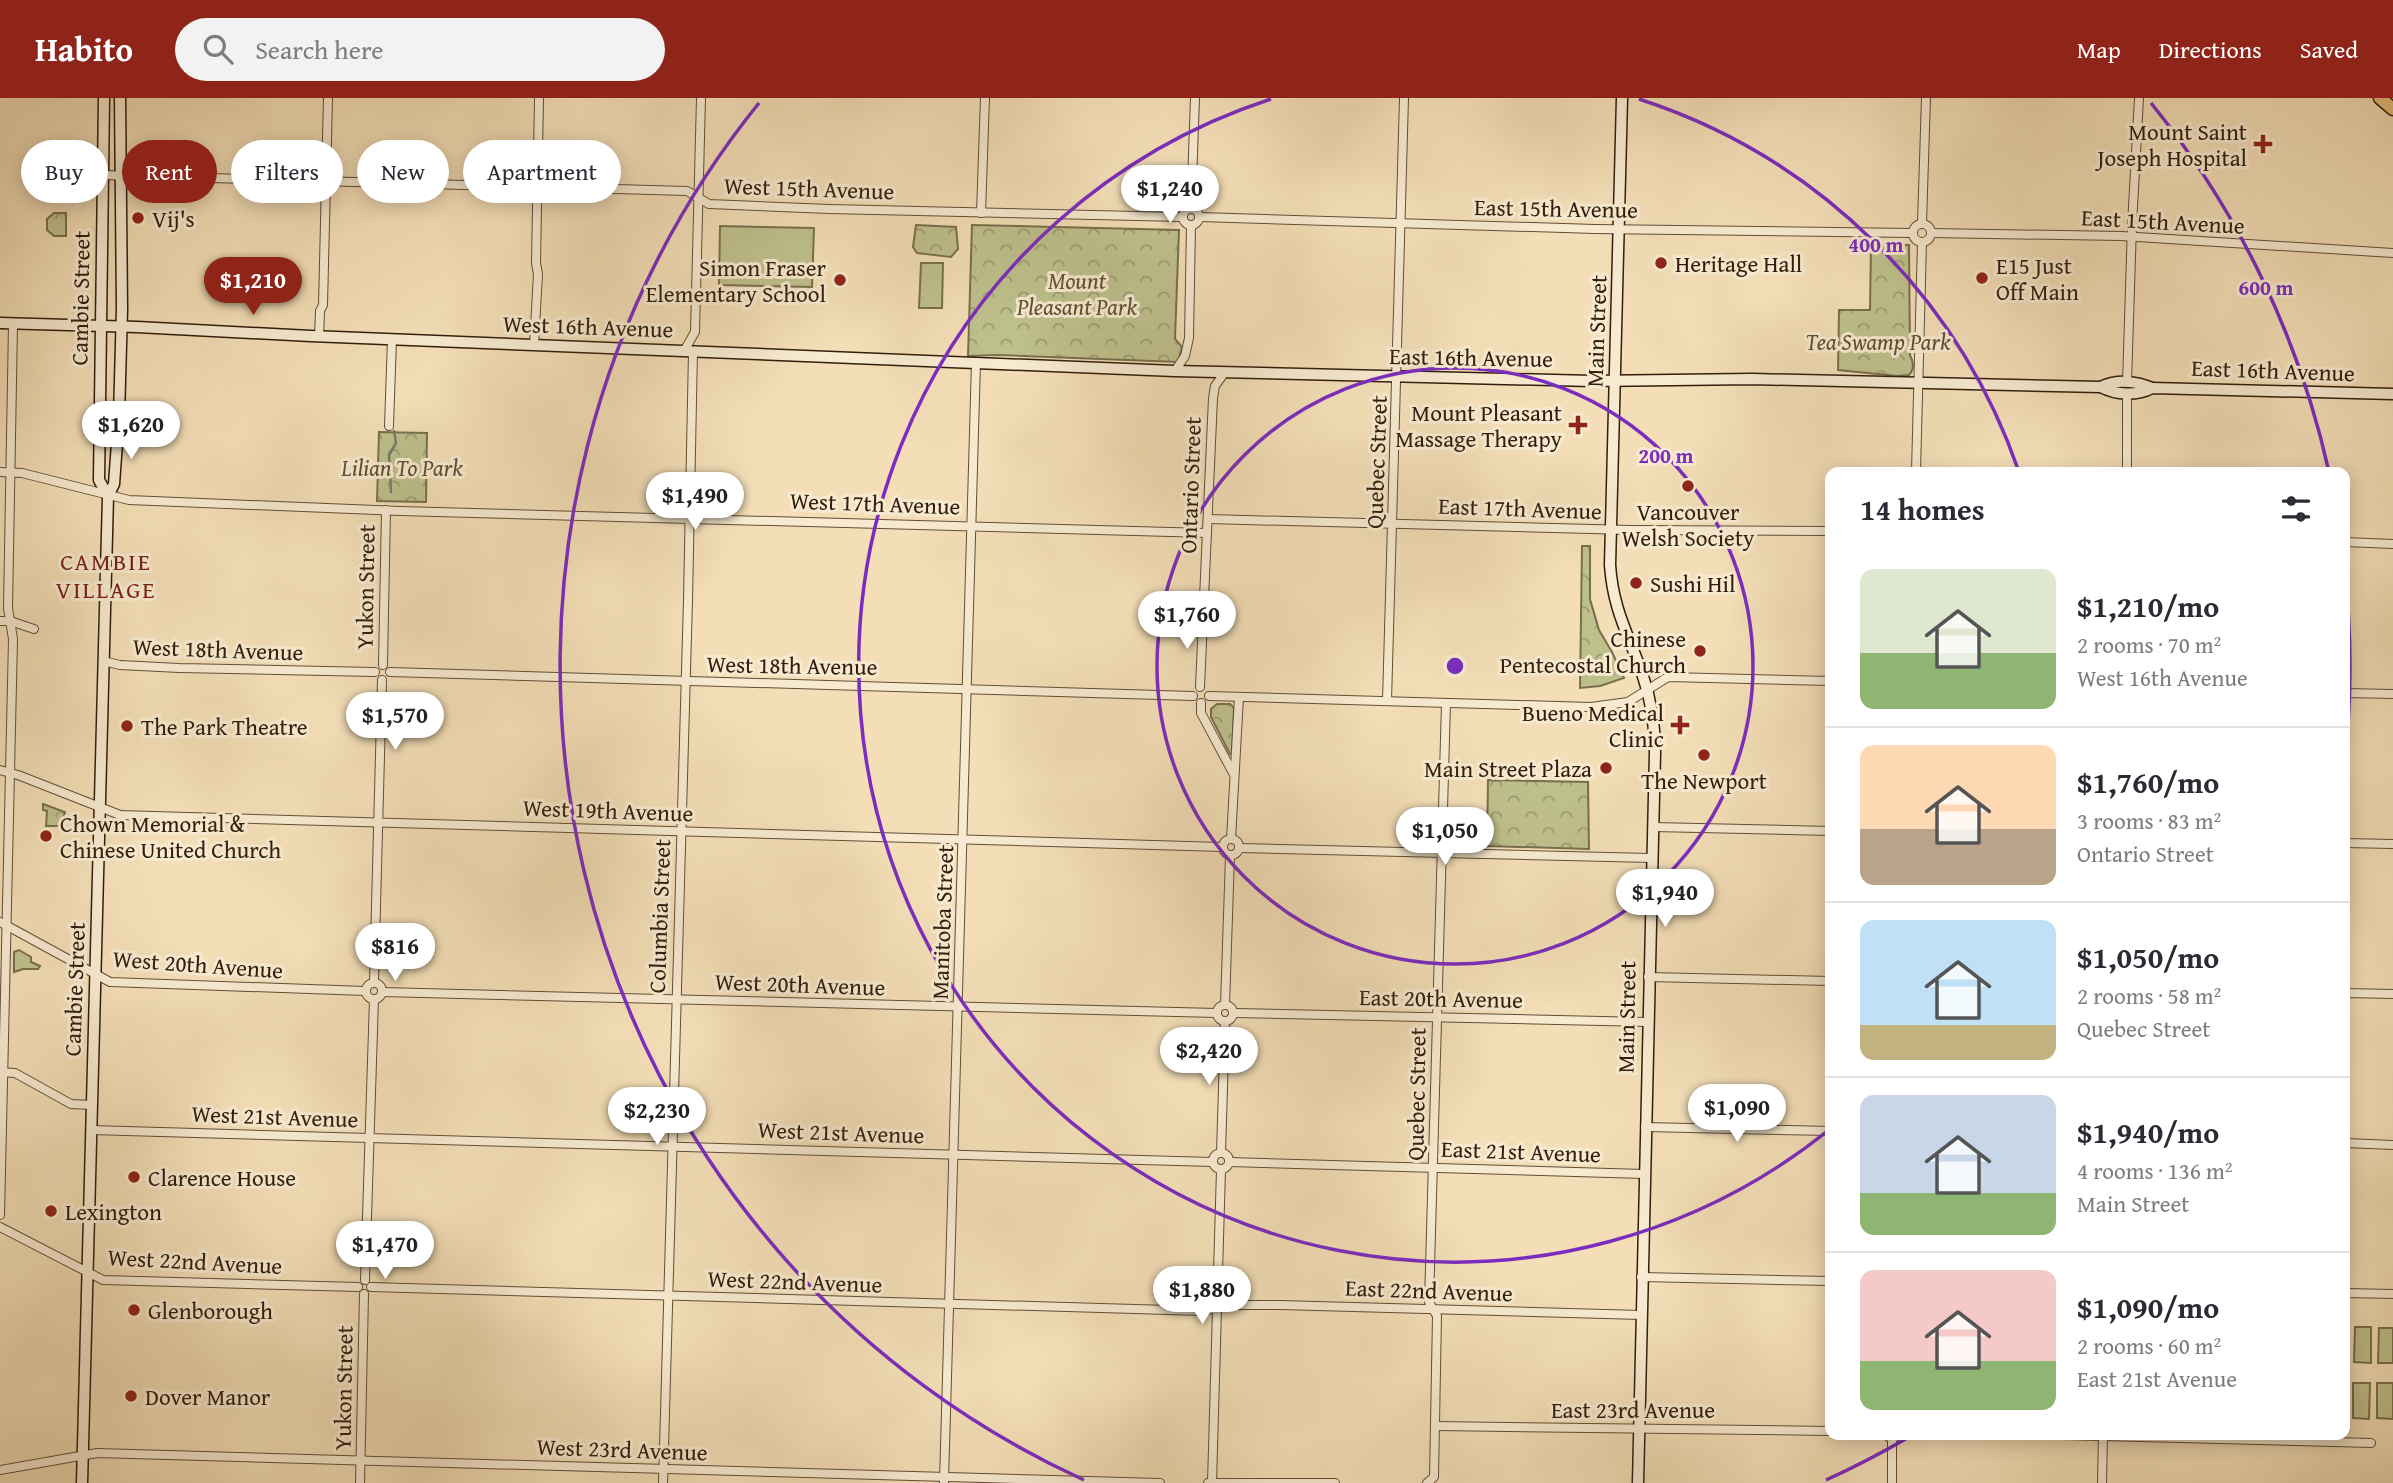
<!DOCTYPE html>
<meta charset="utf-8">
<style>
:root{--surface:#fff;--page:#f2f2f3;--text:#2b2b33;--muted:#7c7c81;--line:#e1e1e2;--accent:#8f2418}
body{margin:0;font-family:"Gentium Book Plus",serif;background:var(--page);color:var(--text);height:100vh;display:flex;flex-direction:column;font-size:26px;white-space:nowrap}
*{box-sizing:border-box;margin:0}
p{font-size:23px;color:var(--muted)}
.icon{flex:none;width:38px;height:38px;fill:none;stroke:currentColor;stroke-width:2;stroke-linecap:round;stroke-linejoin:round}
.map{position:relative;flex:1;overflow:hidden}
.details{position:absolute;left:1825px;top:369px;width:525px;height:973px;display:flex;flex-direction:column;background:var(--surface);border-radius:14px;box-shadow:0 4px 18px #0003}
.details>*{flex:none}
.hud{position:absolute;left:21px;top:42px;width:665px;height:63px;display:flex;gap:14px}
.price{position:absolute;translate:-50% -60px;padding:0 16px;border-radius:24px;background:#fff;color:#222;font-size:23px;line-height:46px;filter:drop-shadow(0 2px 4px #0008)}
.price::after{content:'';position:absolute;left:50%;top:42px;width:21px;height:16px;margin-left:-10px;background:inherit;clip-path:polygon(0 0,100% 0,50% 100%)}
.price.active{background:var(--accent);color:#fff}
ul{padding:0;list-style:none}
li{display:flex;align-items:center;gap:21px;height:175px;padding:0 35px}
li+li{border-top:2px solid var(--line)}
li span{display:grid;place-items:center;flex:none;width:196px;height:140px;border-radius:14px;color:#555}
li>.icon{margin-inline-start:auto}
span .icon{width:84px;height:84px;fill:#fffc;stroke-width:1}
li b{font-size:30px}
h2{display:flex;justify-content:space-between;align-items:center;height:84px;padding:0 35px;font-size:30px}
.chip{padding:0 24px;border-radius:32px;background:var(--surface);box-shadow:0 4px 18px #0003;font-size:24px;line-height:63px}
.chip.active{background:var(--accent);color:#fff}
header{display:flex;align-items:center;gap:42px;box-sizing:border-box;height:98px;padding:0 35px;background:var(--accent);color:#fff}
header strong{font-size:33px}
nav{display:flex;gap:38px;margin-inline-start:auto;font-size:24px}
.search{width:490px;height:63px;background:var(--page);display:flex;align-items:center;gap:18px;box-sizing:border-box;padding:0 24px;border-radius:38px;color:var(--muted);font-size:26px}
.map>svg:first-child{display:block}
.green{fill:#bec08c;stroke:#786f4c;stroke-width:2}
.forest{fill:url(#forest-crowns);stroke:#786f4c;stroke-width:2}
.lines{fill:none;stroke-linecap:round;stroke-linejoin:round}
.stream{stroke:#717d6d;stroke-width:2.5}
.street-casing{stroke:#624e37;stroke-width:10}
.secondary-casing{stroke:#321e0c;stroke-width:13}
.primary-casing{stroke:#321e0c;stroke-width:15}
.street{stroke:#f7ead0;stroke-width:8}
.secondary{stroke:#f7ead0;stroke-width:10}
.primary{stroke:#eabf7c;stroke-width:12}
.ring{fill:none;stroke:#7b2cbf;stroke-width:3.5}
.poi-dot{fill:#8f2418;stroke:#f7ead0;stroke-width:2.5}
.labels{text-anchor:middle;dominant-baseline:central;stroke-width:6;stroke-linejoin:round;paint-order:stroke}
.poi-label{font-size:23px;fill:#321e0c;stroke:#f7ead0;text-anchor:start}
.street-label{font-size:23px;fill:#321e0c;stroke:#f7ead0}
.park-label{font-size:23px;font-style:italic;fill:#5c4f32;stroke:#f7ead0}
.neighbourhood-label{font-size:24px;letter-spacing:2px;fill:#7a1f14;stroke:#f7ead0}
.centre{fill:#7b2cbf;stroke:#f7ead0;stroke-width:3.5}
.ring-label{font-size:21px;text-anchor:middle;font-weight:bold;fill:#7b2cbf;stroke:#f7ead0;stroke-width:6;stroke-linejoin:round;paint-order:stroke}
</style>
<header>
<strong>Habito</strong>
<div class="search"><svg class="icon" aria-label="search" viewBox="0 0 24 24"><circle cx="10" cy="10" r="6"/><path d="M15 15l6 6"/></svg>Search here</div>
<nav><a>Map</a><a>Directions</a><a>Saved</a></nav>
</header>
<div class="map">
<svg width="2393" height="1385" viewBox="0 0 2393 1385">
<defs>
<pattern id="forest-crowns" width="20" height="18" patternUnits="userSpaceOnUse" patternTransform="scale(1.75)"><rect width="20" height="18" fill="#bec08c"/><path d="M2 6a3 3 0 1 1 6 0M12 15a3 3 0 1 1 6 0" fill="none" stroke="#9b9b71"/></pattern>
</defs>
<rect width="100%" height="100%" fill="#f3deb7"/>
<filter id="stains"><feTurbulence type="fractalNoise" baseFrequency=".00286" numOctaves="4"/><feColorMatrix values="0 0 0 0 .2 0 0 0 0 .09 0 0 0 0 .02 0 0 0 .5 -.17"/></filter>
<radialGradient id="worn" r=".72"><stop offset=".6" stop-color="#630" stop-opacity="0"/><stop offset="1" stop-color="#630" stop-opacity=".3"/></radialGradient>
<!-- green -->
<g class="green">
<polygon points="720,128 814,130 812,189 719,187"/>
<polygon points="921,165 943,165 942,210 919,210"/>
<polygon points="2355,1229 2371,1229 2371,1265 2354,1264"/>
<polygon points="2379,1230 2393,1230 2393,1265 2378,1265"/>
<polygon points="2353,1285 2370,1285 2369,1321 2353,1320"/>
<polygon points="2377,1285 2393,1285 2393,1321 2377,1320"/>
</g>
<!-- forest -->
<g class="forest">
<polygon points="54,115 66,115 66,138 54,138 47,132 47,121"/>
<polygon points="916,127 956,129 958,151 951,159 917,155 913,149"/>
<polygon points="972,127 1179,132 1175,241 1182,249 1178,264 997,257 968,258"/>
<path d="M1871 146 1909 147 1910 257C1913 263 1915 271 1909 277L1897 278 1838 272 1839 212H1870Z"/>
<polygon points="379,334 427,335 426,404 377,403"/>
<polygon points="1582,448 1590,448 1590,501 1599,532 1612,554 1624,580 1600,588 1580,590"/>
<polygon points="1217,606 1230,606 1234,610 1232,656 1230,656 1211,619 1211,611"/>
<polygon points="1488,682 1588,684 1589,751 1487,748"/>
<polygon points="43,706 65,714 61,728 46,728 47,713 43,712"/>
<polygon points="19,852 31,859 31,864 40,868 38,871 23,871 14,874 14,854"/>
</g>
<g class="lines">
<!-- stream -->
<polyline class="stream" points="391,394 389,357 396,345 394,333"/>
<defs>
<g id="street">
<polyline points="102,77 687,93 709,106 829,111 1182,119"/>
<polyline points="1191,111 1195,0"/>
<circle cx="1191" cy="119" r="8"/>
<polyline points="981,115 985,0"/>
<polyline points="1199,119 1595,131 1912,135"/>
<polyline points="1922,125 1926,0"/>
<circle cx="1922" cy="135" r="9"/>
<polyline points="1931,135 2121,138 2393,155"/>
<polyline points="319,239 320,213 323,207 328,0"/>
<polyline points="534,247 538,176 536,165 539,0"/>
<polyline points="684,253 695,234 701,0"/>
<polyline points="1175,273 1185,258 1189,240 1191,128"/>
<polyline points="2127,285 2132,127 2139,0"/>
<polyline points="2127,295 2127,374"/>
<polyline points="389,328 392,241"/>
<polyline points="0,374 22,375 129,402 400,413 1207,435"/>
<polyline points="1916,374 1922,144"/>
<polyline points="1208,421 1630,432 1830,433"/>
<polyline points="2345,444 2393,446"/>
<polyline points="0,523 10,523 34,531"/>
<polyline points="103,563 120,567 179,570 375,574"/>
<polyline points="383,567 386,412"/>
<polyline points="390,574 1193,598"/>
<polyline points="1200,589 1213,300 1215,288 1225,274"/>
<polyline points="2345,595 2393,596"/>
<polyline points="1209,598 1591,609 1628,604 1668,579 1830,583"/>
<polyline points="1387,603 1404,0"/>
<polyline points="1201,605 1201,615 1233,675"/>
<polyline points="0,672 18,677 120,717 1222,749"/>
<polyline points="1653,729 1830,733"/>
<circle cx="1231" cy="749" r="8"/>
<polyline points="1231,741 1239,599"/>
<polyline points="2345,745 2393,746"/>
<polyline points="1239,750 1651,760"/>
<polyline points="0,824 110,884 365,893"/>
<polyline points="1648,879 1830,883"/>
<polyline points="374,884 382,582"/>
<circle cx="374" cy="893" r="8"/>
<polyline points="382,894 1217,915"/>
<polyline points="2345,895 2393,896"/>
<circle cx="1225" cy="915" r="8"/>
<polyline points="1225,907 1230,758"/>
<polyline points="1234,915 1647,924"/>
<polyline points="0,974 15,975 71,1006 92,1007"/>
<polyline points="1645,1029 1830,1033"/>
<polyline points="91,1032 1213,1064"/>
<polyline points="2345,1045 2393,1047"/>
<polyline points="1221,1055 1225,924"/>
<circle cx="1221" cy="1063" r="8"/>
<polyline points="1229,1064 1644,1076"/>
<polyline points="0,1117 13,541 8,510 13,226"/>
<polyline points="0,1129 103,1182 358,1189"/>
<polyline points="1641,1179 1830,1183"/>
<polyline points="365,1182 374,901"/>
<polyline points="371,1189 1203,1213 1228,1207 1280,1207 1641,1217"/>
<polyline points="2345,1195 2393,1196"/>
<polyline points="1435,1328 1830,1333"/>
<polyline points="1886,1337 1892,1341 1898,1337"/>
<polyline points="2063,1337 2371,1345"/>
<polyline points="0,1372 97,1355 1160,1385"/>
<polyline points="944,1384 976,264"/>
<polyline points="360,1385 364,1196"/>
<polyline points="663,1385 688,502 693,253"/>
<polyline points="1208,1385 1335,1385"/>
<polyline points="1212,1385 1221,1071"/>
<polyline points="1427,1385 1434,1379 1437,1218 1429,1204 1446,605"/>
<polyline points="1892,1385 1892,1341"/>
<polyline points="2102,1385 2103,1337"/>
</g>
<g id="secondary">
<polyline points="104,0 99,382 108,398"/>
<path d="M1622 0 1610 467C1613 511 1628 536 1642 575 1651 601 1655 627 1655 654L1638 1385"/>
<path d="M0 225 137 229 311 238 1175 273 1592 283 1752 281 2101 289C2116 297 2137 298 2152 290L2393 296"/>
<path d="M2101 289C2116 281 2137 283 2152 290"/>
<polyline points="82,1385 108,398 114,386 119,318 122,211 120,0"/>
</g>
<polyline id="primary" points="2380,0 2393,11"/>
</defs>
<!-- street casing -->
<use href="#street" class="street-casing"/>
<!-- secondary casing -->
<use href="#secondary" class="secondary-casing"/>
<!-- primary casing -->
<use href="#primary" class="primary-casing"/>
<!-- street -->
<use href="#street" class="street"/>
<!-- secondary -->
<use href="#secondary" class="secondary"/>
<!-- primary -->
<use href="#primary" class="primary"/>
</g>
<!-- distance rings -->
<g class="ring">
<circle cx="1455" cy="568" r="298"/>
<path d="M1830 1031A596 596 0 1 1 1271 1M1639 1A596 596 0 0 1 2019 374"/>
<path d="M1909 1339A895 895 0 0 1 1826 1382M1084 1382A895 895 0 0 1 759 5M2151 5A895 895 0 0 1 2329 374M2345 474A895 895 0 0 1 2345 662"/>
</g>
<!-- markers -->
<g class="poi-dot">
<path d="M2259.5 35.5h7v7h7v7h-7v7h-7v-7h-7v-7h7z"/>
<circle cx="138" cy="120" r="7"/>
<circle cx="1661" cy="165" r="7"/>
<circle cx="1982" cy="180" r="7"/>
<circle cx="840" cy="182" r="7"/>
<path d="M1574.5 316.5h7v7h7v7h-7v7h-7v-7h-7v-7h7z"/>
<circle cx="1688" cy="388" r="7"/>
<circle cx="1636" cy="485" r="7"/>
<circle cx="1700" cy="553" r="7"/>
<path d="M1676.5 616.5h7v7h7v7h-7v7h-7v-7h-7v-7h7z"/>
<circle cx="127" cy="628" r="7"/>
<circle cx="1704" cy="657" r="7"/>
<circle cx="1606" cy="670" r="7"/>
<circle cx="46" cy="738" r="7"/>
<circle cx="134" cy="1079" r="7"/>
<circle cx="51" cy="1113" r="7"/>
<circle cx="134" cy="1212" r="7"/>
<circle cx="131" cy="1298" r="7"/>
</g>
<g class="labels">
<!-- poi labels -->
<g class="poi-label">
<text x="2247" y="33" text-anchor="end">Mount Saint<tspan x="2247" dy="26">Joseph Hospital</tspan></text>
<text x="152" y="120">Vij's</text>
<text x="1675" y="165">Heritage Hall</text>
<text x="1996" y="167">E15 Just<tspan x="1996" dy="26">Off Main</tspan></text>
<text x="826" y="169" text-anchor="end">Simon Fraser<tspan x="826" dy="26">Elementary School</tspan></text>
<text x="1562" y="314" text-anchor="end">Mount Pleasant<tspan x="1562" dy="26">Massage Therapy</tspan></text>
<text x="1688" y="413" text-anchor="middle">Vancouver<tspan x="1688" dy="26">Welsh Society</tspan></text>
<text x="1650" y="485">Sushi Hil</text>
<text x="1686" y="540" text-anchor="end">Chinese<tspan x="1686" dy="26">Pentecostal Church</tspan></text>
<text x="1664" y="614" text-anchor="end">Bueno Medical<tspan x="1664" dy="26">Clinic</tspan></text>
<text x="141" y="628">The Park Theatre</text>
<text x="1592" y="670" text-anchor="end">Main Street Plaza</text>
<text x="1704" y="682" text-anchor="middle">The Newport</text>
<text x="60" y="725">Chown Memorial &amp;<tspan x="60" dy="26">Chinese United Church</tspan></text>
<text x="148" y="1079">Clarence House</text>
<text x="65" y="1113">Lexington</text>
<text x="148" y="1212">Glenborough</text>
<text x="145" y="1298">Dover Manor</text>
</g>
<!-- street labels -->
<g class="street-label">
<text transform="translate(809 90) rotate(2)">West 15th Avenue</text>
<text transform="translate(1556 110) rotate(1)">East 15th Avenue</text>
<text transform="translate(2163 123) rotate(3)">East 15th Avenue</text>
<text transform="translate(80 200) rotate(-89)">Cambie Street</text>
<text transform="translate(588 228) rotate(2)">West 16th Avenue</text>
<text transform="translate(1596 233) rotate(-88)">Main Street</text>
<text transform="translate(1471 259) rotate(1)">East 16th Avenue</text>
<text transform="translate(2273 272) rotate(2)">East 16th Avenue</text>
<text transform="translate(1376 364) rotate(-88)">Quebec Street</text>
<text transform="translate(1190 387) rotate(-88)">Ontario Street</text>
<text transform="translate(875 405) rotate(2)">West 17th Avenue</text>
<text transform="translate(1520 410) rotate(2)">East 17th Avenue</text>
<text transform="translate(365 489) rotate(-89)">Yukon Street</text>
<text transform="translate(218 551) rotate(2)">West 18th Avenue</text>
<text transform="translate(792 567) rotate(1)">West 18th Avenue</text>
<text transform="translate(608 712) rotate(2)">West 19th Avenue</text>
<text transform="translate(659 818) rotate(-88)">Columbia Street</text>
<text transform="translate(942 824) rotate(-88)">Manitoba Street</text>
<text transform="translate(198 866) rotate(4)">West 20th Avenue</text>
<text transform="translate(800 886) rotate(2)">West 20th Avenue</text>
<text transform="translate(74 891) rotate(-88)">Cambie Street</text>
<text transform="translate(1441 900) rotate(1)">East 20th Avenue</text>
<text transform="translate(1626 919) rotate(-89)">Main Street</text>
<text transform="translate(1416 996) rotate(-89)">Quebec Street</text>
<text transform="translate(275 1018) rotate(2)">West 21st Avenue</text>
<text transform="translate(841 1034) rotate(2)">West 21st Avenue</text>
<text transform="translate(1521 1053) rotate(2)">East 21st Avenue</text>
<text transform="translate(195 1163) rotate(3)">West 22nd Avenue</text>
<text transform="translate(795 1183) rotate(2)">West 22nd Avenue</text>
<text transform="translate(1429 1192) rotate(2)">East 22nd Avenue</text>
<text transform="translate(343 1290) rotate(-89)">Yukon Street</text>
<text x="1633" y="1311">East 23rd Avenue</text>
<text transform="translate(622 1351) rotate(2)">West 23rd Avenue</text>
</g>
<!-- park labels -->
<g class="park-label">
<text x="1077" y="182">Mount<tspan x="1077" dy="26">Pleasant Park</tspan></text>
<text x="1878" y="243">Tea Swamp Park</text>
<text x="402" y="369">Lilian To Park</text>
</g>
<!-- neighbourhood labels -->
<g class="neighbourhood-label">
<text x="106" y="463">CAMBIE<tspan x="106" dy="28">VILLAGE</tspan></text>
</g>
</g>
<circle cx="1455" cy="568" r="10" class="centre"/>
<g class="ring-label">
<text x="1876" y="154">400 m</text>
<text x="2266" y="197">600 m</text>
<text x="1666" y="365">200 m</text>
</g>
<rect width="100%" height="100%" filter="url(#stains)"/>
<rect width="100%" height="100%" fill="url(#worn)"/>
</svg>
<b class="price" style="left:1170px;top:127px">$1,240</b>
<b class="price active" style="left:253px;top:219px">$1,210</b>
<b class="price" style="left:131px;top:363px">$1,620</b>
<b class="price" style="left:695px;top:434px">$1,490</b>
<b class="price" style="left:1187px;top:553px">$1,760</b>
<b class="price" style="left:395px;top:654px">$1,570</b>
<b class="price" style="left:1445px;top:769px">$1,050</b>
<b class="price" style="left:1665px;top:831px">$1,940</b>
<b class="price" style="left:395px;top:885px">$816</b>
<b class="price" style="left:1209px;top:989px">$2,420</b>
<b class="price" style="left:1737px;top:1046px">$1,090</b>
<b class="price" style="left:657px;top:1049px">$2,230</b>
<b class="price" style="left:385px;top:1183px">$1,470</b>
<b class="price" style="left:1202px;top:1228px">$1,880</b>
<div class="hud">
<a class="chip">Buy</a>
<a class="chip active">Rent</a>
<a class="chip">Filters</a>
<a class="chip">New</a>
<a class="chip">Apartment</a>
</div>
<section class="details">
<h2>14 homes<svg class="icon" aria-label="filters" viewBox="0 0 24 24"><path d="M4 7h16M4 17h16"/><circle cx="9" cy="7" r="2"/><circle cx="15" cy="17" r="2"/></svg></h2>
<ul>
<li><span style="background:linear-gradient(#dfe7d0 60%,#8fb573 0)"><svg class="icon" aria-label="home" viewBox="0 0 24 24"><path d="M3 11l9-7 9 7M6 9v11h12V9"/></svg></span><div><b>$1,210/mo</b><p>2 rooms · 70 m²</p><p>West 16th Avenue</p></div></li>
<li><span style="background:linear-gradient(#ffd9b3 60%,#b9a48a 0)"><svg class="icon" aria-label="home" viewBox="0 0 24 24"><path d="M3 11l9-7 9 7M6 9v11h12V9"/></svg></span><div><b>$1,760/mo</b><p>3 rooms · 83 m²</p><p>Ontario Street</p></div></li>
<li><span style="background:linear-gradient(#bfe0f5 75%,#c2b280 0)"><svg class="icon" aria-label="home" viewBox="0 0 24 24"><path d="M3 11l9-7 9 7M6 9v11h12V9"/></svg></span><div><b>$1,050/mo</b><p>2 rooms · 58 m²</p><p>Quebec Street</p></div></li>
<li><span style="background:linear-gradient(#c9d6e8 70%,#8fb573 0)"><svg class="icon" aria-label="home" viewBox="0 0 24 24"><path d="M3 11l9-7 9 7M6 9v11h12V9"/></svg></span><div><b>$1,940/mo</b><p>4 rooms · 136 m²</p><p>Main Street</p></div></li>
<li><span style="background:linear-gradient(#f6c9c9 65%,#8fb573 0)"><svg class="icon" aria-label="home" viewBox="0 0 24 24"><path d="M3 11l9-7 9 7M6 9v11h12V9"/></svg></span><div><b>$1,090/mo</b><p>2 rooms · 60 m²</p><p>East 21st Avenue</p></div></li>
</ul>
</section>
</div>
